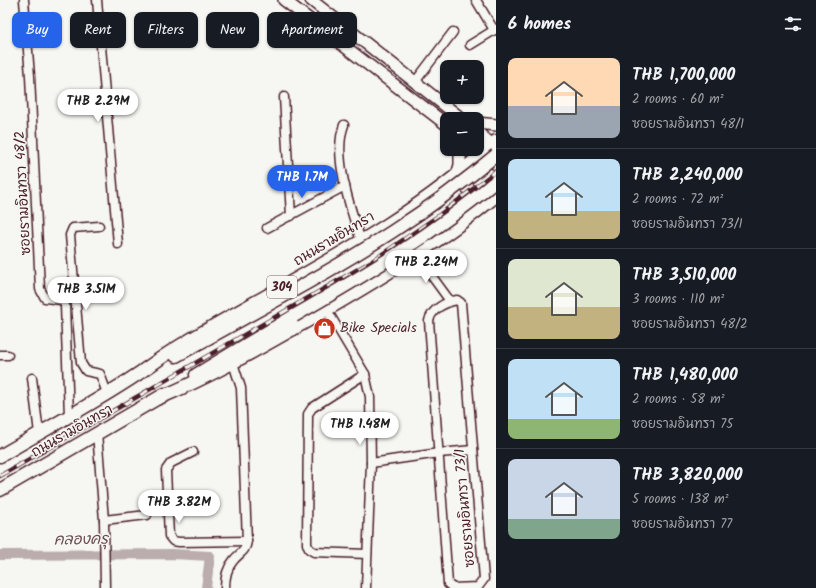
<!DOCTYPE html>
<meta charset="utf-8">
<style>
:root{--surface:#171b24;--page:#242831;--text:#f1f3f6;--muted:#9ea1a6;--line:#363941;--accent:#2563eb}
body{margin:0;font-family:Kalam,"Playpen Sans Thai",sans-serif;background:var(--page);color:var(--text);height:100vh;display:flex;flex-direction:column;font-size:15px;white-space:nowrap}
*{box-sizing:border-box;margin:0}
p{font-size:13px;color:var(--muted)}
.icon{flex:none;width:22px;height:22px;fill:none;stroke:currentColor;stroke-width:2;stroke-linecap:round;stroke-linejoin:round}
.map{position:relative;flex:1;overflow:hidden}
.panel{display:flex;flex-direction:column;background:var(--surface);width:320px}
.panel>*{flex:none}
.top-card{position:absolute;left:12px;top:12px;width:380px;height:36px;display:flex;gap:8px}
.tools{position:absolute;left:440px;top:60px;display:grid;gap:8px}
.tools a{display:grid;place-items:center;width:44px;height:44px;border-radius:8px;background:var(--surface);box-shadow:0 1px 3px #0004;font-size:20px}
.price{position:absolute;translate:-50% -34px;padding:0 9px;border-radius:14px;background:#fff;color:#222;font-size:13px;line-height:26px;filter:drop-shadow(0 1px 2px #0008)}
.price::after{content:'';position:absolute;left:50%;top:24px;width:12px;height:9px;margin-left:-6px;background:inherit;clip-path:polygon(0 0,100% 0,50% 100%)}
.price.current{background:var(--accent);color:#fff}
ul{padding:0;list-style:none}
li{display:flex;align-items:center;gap:12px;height:100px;padding:0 12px}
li+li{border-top:1px solid var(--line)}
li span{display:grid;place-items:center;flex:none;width:112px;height:80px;border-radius:8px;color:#555}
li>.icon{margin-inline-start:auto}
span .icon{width:48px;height:48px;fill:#fffc;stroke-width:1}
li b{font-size:17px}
h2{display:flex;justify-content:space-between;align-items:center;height:48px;padding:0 12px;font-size:17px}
.chip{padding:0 14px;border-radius:8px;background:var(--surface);box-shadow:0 1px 3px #0004;font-size:14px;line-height:36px}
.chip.current{background:var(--accent);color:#fff}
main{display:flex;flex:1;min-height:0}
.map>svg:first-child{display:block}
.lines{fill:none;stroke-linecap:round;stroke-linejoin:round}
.canal{stroke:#bbadae;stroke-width:10}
.street-casing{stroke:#4a1f2b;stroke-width:11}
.secondary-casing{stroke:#4a1f2b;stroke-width:14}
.primary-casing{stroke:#4a1f2b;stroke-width:15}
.street{stroke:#f6f6f2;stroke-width:8}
.secondary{stroke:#f6f6f2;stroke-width:11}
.primary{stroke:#f6f6f2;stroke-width:12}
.rail-casing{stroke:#4a1f2b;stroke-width:4.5}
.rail{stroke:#f6f6f2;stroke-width:3;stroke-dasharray:9;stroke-linecap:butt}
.primary-bridge-casing{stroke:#4a1f2b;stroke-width:15;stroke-linecap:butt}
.primary-bridge{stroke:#f6f6f2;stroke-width:12}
.labels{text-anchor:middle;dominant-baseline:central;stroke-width:3;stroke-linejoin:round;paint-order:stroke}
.shield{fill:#f6f6f2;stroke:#7e6067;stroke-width:1}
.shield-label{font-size:13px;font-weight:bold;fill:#4a1f2b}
.street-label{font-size:14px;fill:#4a1f2b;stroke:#f6f6f2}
.poi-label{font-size:14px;fill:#4a1f2b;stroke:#f6f6f2;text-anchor:start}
.water-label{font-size:15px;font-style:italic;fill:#6c4a52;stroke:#f6f6f2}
</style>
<main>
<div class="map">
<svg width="496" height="588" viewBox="0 0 496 588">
<rect width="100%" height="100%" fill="#f6f6f2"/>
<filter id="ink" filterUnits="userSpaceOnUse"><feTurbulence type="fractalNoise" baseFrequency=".025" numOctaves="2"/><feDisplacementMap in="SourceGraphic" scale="8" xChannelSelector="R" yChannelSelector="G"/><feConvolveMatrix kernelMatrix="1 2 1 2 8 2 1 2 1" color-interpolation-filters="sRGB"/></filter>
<g filter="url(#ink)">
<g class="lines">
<!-- canal -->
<polyline class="canal" points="0,555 173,554 210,556 206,588"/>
<defs>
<g id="street">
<polyline points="24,0 30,76 40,289 45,298 62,300 65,305 69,416"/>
<polyline points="97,0 118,244"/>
<polyline points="476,0 494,30"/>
<polyline points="470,45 496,29"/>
<polyline points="415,82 453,32"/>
<polyline points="284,97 291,216"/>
<path d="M344 125C332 156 351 210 361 241"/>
<polyline points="99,226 73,228 70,235 81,363 86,371 100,374 107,393"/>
<polyline points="267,228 345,186"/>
<polyline points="417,256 450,301"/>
<path d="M457 300 461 303 484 579 478 587 453 588 448 584 429 321C431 309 446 302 457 300Z"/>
<polyline points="327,310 365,374 370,397 371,463 366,588"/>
<polyline points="0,355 8,355"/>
<polyline points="365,374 312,408 308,414 307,544 309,549 314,552 367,554"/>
<polyline points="32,378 39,433"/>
<polyline points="97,433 104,520 105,588"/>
<polyline points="193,452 171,463 166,470 169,536 173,541 179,542 247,541"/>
<polyline points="371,463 439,453 473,450"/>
<polyline points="104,520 147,515"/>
<path d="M225 588C225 579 227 568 233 561 239 553 246 552 247 541L241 388 233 363"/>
</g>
<g id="secondary">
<polyline points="284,0 447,125"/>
<polyline points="311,0 462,119"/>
<polyline points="477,123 496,125"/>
<polyline points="477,132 496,148"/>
<polyline points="477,148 496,164"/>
<polyline points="457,175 460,165 460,149"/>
</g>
<g id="primary">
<path d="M453 180C467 184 476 192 472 208"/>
<polyline points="176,356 282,297"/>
<polyline points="196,375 294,316"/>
<path d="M159 398C212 376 260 348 309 320 375 282 438 244 496 196"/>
<path d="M0 456C46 429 93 404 138 374 154 363 170 351 188 341 293 278 406 226 496 141"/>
<polyline points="0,490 165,394"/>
</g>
</defs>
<!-- street casing -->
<use href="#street" class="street-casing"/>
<!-- secondary casing -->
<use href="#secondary" class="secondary-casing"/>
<!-- primary casing -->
<use href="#primary" class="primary-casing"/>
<!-- street -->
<use href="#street" class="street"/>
<!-- secondary -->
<use href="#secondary" class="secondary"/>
<!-- primary -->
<use href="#primary" class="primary"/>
<defs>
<polyline id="rail" points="0,476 372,261 438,216 496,171"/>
</defs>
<!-- rail casing -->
<use href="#rail" class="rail-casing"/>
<!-- rail -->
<use href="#rail" class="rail"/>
<defs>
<g id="primary-bridge">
<path d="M282 297C358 255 430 211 496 155"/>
<path d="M294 316C365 275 434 234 496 181"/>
</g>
</defs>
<!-- primary-bridge casing -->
<use href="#primary-bridge" class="primary-bridge-casing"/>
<!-- primary-bridge -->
<use href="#primary-bridge" class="primary-bridge"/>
</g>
</g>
<!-- icons -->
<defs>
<symbol id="shop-disc" viewBox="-11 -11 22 22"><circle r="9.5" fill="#c8321e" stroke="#f6f6f2"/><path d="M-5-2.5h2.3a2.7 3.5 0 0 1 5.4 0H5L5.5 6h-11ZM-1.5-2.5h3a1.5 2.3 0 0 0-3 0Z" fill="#fff"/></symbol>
</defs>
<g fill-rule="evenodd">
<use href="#shop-disc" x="312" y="316" width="25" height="25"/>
</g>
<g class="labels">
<!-- shield labels -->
<rect class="shield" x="267" y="276" width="30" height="22" rx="3"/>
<g class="shield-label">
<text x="282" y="287">304</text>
</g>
<!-- street labels -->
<g class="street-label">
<text transform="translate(23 193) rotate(-93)">ซอยรามอินทรา 48/2</text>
<text transform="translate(334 239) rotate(-31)">ถนนรามอินทรา</text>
<text transform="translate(72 431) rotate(-30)">ถนนรามอินทรา</text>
<text transform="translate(465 508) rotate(-95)">ซอยรามอินทรา 73/1</text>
</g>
<!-- poi labels -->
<g class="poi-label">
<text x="340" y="328">Bike Specials</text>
</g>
<!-- water labels -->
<g class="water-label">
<text transform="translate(81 540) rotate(-1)">คลองครุ</text>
</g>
</g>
</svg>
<div class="tools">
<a>+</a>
<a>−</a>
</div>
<b class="price" style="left:98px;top:123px">THB 2.29M</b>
<b class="price current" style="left:302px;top:199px">THB 1.7M</b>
<b class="price" style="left:426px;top:284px">THB 2.24M</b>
<b class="price" style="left:86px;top:311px">THB 3.51M</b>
<b class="price" style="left:360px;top:446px">THB 1.48M</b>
<b class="price" style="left:179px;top:524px">THB 3.82M</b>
<div class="top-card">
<a class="chip current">Buy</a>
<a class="chip">Rent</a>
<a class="chip">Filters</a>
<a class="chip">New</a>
<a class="chip">Apartment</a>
</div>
</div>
<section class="panel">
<h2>6 homes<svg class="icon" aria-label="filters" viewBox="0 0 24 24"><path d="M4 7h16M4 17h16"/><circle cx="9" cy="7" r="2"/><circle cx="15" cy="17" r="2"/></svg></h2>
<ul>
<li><span style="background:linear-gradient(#ffd9b3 60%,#9aa5b1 0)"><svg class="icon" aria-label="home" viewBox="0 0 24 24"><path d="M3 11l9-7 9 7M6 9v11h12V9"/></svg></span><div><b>THB 1,700,000</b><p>2 rooms · 60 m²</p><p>ซอยรามอินทรา 48/1</p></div></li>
<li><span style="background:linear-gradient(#bfe0f5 65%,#c2b280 0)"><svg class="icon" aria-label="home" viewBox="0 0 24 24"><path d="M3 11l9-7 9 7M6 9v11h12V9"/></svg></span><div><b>THB 2,240,000</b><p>2 rooms · 72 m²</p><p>ซอยรามอินทรา 73/1</p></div></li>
<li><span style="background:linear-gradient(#dfe7d0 60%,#c2b280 0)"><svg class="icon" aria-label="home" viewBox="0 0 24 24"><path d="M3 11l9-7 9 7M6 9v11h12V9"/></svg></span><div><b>THB 3,510,000</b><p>3 rooms · 110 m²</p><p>ซอยรามอินทรา 48/2</p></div></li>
<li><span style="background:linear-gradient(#bfe0f5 75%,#8fb573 0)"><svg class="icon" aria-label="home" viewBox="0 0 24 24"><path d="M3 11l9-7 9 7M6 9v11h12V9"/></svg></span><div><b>THB 1,480,000</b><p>2 rooms · 58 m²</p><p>ซอยรามอินทรา 75</p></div></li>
<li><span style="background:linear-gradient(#c9d6e8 75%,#7fa58c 0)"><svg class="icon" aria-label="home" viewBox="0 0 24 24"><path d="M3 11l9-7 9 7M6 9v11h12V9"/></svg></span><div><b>THB 3,820,000</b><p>5 rooms · 138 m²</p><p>ซอยรามอินทรา 77</p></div></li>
</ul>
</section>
</main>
